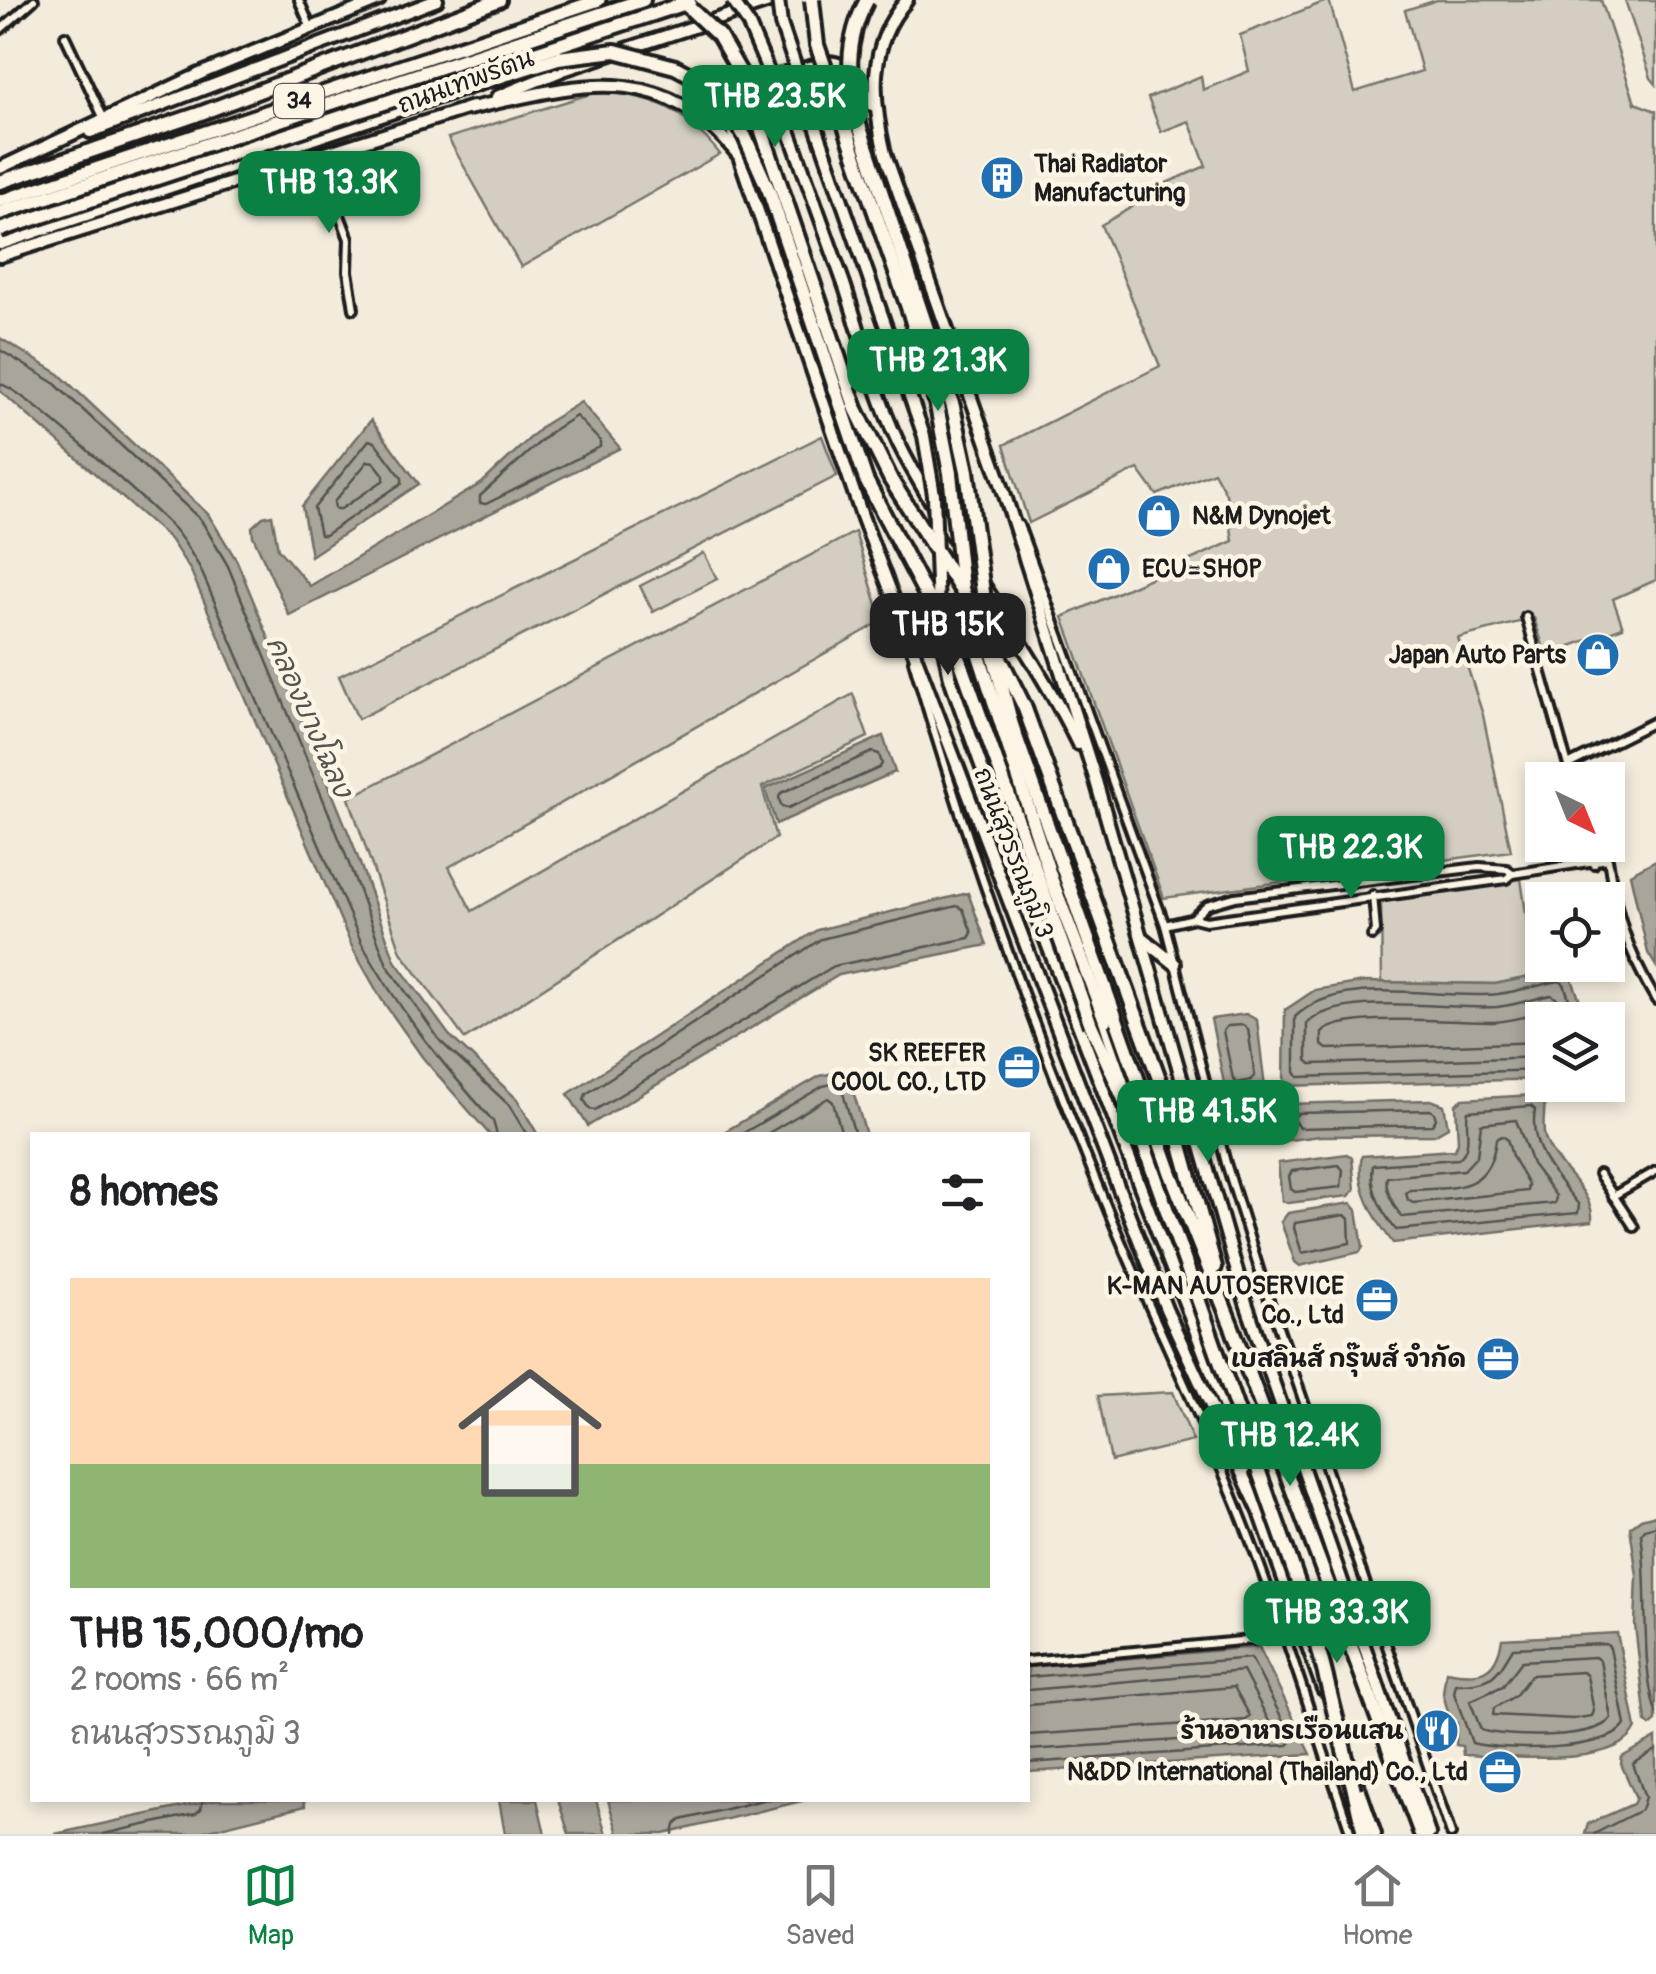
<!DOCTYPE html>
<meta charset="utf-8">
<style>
:root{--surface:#fff;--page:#f2f2f2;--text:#202124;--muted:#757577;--line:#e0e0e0;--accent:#0b8043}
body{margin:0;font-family:Pangolin,"Playpen Sans Thai",sans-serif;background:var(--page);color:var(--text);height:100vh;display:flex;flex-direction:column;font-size:38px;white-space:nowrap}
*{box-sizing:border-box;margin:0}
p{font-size:32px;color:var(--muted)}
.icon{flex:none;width:55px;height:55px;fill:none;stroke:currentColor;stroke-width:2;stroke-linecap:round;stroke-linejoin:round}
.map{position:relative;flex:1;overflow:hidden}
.drawer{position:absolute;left:30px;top:1132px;width:1000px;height:670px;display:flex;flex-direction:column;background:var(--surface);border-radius:0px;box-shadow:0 5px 15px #0003}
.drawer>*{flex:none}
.needle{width:65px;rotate:137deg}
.tools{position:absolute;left:1525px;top:762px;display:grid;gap:20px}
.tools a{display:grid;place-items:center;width:100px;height:100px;border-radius:0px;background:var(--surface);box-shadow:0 5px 15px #0003;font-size:50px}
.price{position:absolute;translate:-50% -85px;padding:0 22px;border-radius:20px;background:var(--accent);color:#fff;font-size:32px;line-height:65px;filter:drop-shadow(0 2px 5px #0008)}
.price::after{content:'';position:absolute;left:50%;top:60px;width:30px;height:22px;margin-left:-15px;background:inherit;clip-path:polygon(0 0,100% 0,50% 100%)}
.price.active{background:#222;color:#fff}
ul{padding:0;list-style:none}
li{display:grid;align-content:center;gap:20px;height:530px;padding:0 40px}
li+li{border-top:2px solid var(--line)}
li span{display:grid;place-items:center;height:310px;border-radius:0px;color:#555}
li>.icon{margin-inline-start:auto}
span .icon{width:180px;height:180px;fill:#fffc;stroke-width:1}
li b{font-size:42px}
h2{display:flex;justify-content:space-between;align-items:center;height:120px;padding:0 40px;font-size:42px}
.tab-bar{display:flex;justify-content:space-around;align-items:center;height:140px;border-top:2px solid var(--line);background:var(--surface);font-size:28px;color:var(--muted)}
.tab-bar a{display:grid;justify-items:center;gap:5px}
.tab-bar .active{color:var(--accent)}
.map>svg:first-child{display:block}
.green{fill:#d3cec1;stroke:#78756e;stroke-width:2.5}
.water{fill:#aaa59b;stroke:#716e68;stroke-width:2.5}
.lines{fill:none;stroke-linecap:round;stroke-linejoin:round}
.shore{stroke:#55534f;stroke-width:2.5}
.minor-casing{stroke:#1c1c1c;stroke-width:14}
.secondary-casing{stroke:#1c1c1c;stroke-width:18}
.trunk-casing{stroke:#1c1c1c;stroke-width:19}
.motorway-casing{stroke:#1c1c1c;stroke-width:20}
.minor{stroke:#fcf5e5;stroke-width:6}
.secondary{stroke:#fcf5e5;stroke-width:10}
.trunk{stroke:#fcf5e5;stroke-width:11}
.motorway{stroke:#fcf5e5;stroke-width:12}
.secondary-bridge-casing{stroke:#1c1c1c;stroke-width:18;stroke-linecap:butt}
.motorway-bridge-casing{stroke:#1c1c1c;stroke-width:20;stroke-linecap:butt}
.secondary-bridge{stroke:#fcf5e5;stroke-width:10}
.motorway-bridge{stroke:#fcf5e5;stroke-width:12}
.labels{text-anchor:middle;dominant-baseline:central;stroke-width:9;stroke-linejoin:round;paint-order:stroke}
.shield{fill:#fcf5e5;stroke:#5f5d58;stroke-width:2.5}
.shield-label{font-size:22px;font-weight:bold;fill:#1c1c1c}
.street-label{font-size:25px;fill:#1c1c1c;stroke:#fcf5e5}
.poi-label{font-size:25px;font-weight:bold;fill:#1c1c1c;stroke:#fcf5e5;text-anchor:end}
.water-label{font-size:28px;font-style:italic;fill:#55534f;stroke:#fcf5e5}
</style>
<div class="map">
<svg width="1656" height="1834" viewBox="0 0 1656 1834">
<rect width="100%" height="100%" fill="#f3ecdd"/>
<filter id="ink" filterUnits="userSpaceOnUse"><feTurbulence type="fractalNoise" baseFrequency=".01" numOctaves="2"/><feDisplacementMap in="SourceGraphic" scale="20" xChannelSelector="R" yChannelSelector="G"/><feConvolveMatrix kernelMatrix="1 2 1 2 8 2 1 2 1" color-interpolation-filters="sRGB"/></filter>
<g filter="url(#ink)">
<!-- green -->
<g class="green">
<polygon points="1329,0 1355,92 1422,71 1405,10 1437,0 1601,0 1635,103 1656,111 1656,580 1613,599 1623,627 1546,655 1534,618 1458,638 1483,715 1511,851 1164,898 1063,617 1233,541 1226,494 1214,472 1157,495 1138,469 1029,523 1004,445 1160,366 1101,225 1132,207 1143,193 1206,166 1189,121 1161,132 1148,98 1201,76 1203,90 1249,71 1240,35"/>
<polygon points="1625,0 1656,0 1656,84 1651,78"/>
<path d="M600 91C657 97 682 108 720 154L521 267 448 138Z"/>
<polygon points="822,436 837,476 358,719 339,676"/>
<polygon points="855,532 882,621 449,867 472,911 853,694 868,737 762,787 776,838 465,1039 401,952 349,798"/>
<polygon points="704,553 717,579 653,612 640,586"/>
<polygon points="1521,879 1535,976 1495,984 1382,982 1381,902"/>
<polygon points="1173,1392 1193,1441 1111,1461 1098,1396"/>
</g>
<!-- water -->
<g class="water">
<polygon points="0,338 59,374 208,514 237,561 353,844 395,961 449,1035 517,1099 538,1135 490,1135 423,1058 382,1000 353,949 191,571 170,539 0,391"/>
<polygon points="581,402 620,448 289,615 253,536 252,527 263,517 272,515 278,549 310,586 482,483 545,424"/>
<polygon points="371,420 419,484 311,556 302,506"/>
<polygon points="883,736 895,772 776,824 765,789"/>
<polygon points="1656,860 1656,966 1648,953 1630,874"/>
<polygon points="968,893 987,945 839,975 588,1126 568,1094 817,930"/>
<polygon points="1564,970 1569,971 1587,1020 1542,1020 1542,1079 1284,1086 1285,1010 1315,990 1364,982 1495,984"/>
<polygon points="1246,1014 1257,1020 1265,1088 1229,1095 1226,1093 1211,1019"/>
<polygon points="847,1070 866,1135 719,1135 820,1076"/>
<path d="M1535 1095 1544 1099C1546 1113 1541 1125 1545 1138 1554 1167 1595 1190 1592 1221L1393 1243C1375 1219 1355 1187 1362 1156L1455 1150 1458 1142 1456 1104 1463 1099Z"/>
<polygon points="1431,1100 1444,1105 1448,1127 1434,1135 1320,1136 1289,1140 1281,1108 1286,1104"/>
<polygon points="1347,1154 1352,1158 1355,1190 1349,1196 1288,1203 1282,1201 1278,1163"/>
<polygon points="1351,1203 1357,1210 1363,1247 1360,1252 1300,1266 1295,1262 1281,1222 1288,1213"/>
<polygon points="1656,1515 1656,1721 1650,1726 1646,1722 1635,1625 1637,1576 1630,1527 1641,1519"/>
<path d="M1617 1633 1636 1728C1618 1770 1502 1756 1463 1755L1462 1746 1456 1745 1457 1723 1451 1724 1443 1693 1446 1671C1478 1677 1496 1676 1502 1639Z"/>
<polygon points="1259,1647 1311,1754 1028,1772 1028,1667"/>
<polygon points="1656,1738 1656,1834 1585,1834 1588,1824 1633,1804 1636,1798 1621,1764 1622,1757"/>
<polygon points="214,1800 304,1800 305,1806 193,1834 55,1834"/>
<polygon points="499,1800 537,1800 545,1834 505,1834"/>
<polygon points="558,1800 596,1800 606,1834 569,1834"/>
<polygon points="608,1800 806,1800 664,1834 618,1834"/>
</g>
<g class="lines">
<!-- shore -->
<g class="shore">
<polyline points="0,350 53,382 201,520 228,566 343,848 387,965 441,1042 509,1105 527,1135"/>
<path d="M0 384C21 387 151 506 174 529 184 540 192 555 200 568L362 944C401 1013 441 1063 493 1121L497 1135"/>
<polygon points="576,416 600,441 600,447 486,504 480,503 480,496 551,432"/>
<polygon points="369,440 375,442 402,478 402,483 325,535 320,535 314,508"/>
<polygon points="368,461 374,462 384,475 384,480 341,509 335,509 334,502"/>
<polygon points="872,752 879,754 882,764 879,768 788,808 781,806 779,797 781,793"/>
<polygon points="957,906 963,909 972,933 969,938 834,966 595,1110 590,1109 584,1100 586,1094 821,939"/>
<polygon points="1243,1025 1248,1029 1255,1076 1251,1080 1237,1083 1233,1079 1223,1031 1227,1026"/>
<path d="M1542 1042 1327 1049 1322 1045V1033C1341 1011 1461 1023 1494 1022 1510 1021 1526 1016 1541 1013L1547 1020"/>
<path d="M1542 1057 1311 1064 1307 1060V1024C1339 990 1451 1011 1497 1007 1515 1005 1533 999 1551 995L1556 998 1563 1020"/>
<path d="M1542 1070 1298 1077 1295 1072V1017C1341 972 1439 1001 1498 994 1519 991 1539 985 1559 981L1564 984 1576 1020"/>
<path d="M1531 1106 1535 1110C1528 1149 1557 1177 1579 1205L1578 1213 1396 1230C1382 1212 1369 1188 1373 1165L1458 1159C1474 1147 1464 1127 1468 1111Z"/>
<polygon points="1430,1110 1434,1112 1436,1119 1432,1125 1299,1128 1293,1119 1298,1113"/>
<path d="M1516 1120 1532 1164 1556 1196 1555 1203 1402 1217C1394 1207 1384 1189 1387 1177L1464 1170 1477 1156 1481 1124Z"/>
<polyline points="740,1135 823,1086 836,1083 841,1086 855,1135"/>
<polyline points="765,1135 828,1098 833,1102 842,1135"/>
<path d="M1502 1136 1507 1139 1512 1156 1528 1185 1527 1191 1413 1203 1408 1200 1406 1193 1410 1190C1453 1187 1490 1194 1496 1139Z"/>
<polygon points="1339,1165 1343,1170 1341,1187 1295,1192 1291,1189 1289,1176 1292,1171"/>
<polygon points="1345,1215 1349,1219 1350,1243 1302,1253 1294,1228 1295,1223"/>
<path d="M1656 1526 1645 1529 1641 1534C1650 1593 1639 1656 1656 1713"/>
<path d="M1606 1644 1610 1648 1625 1725C1608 1752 1502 1751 1472 1743L1454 1693 1456 1684C1492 1684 1496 1677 1513 1648Z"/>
<path d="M1595 1657 1600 1661 1611 1718C1597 1740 1505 1738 1481 1730L1470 1701 1503 1686 1522 1661Z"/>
<polygon points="1583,1672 1587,1676 1594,1711 1592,1716 1573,1719 1493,1715 1494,1708 1515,1696 1531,1675"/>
<polyline points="1028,1677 1251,1658 1293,1740 1288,1745 1028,1763"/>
<polyline points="1028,1690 1243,1671 1273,1729 1269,1734 1028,1750"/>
<polyline points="1028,1705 1234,1687 1250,1716 1246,1720 1028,1735"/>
<polyline points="103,1834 195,1814 201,1809 203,1800"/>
<polyline points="673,1834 675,1825 681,1820 763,1800"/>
<polyline points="1594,1834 1641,1810 1645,1797 1633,1764 1656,1750"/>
</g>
<defs>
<g id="minor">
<polyline points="299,0 310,26"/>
<polyline points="0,30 34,0"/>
<polyline points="65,36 104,119"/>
<polyline points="318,157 349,239 348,271 354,309"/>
<polyline points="1019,525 1165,925 1226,1163 1265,1288 1451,1834"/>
<polyline points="1526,617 1572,780"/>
<path d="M913 661C968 849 1035 1034 1110 1215 1150 1313 1198 1408 1237 1506 1280 1613 1314 1725 1351 1834"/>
<polyline points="1568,765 1656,721"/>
<polyline points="1589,845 1594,864"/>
<polyline points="1194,917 1207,905 1235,897 1479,867 1507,869 1512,874"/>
<path d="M1165 925 1194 918 1206 921 1506 879 1512 874 1608 859C1616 913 1628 953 1656 1000"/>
<polyline points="1372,936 1376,931 1373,895"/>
<polyline points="1599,1174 1634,1227"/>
<polyline points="1613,1196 1656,1171"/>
<polyline points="1028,1661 1284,1637"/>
</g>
<g id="secondary">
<path d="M907 0C867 45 872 100 885 154L1001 483 1096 781 1246 1303 1429 1834"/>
<polyline points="497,97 563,70 775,0"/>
<path d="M468 109C577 85 659 56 739 156L862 516 1112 1171 1166 1309 1260 1512 1323 1689"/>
<polyline points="90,132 437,0"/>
<path d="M737 150C735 140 731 129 731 119 733 79 798 72 828 62 854 64 862 84 872 105"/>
<polyline points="0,168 202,73 379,0"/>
<polyline points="0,256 472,107"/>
<path d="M844 284C863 340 877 404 905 456 958 555 1029 643 1078 744"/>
<polyline points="1010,847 1224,1405 1246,1468"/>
<polyline points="1141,937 1175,964"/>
<polyline points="1358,1785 1375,1834"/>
</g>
<polyline id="trunk" points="0,201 599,0"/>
<g id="motorway">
<polyline points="0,182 196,115 499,0"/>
<polyline points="0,213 643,0"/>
<polyline points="0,243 432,98"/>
<polyline points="1105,1020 1135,1114"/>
<polyline points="1091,1025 1142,1140"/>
<polyline points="1174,1120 1215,1267"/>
<polyline points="1171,1174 1232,1327 1421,1834"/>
<polyline points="1354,1790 1364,1834"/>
</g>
</defs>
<!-- minor casing -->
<use href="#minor" class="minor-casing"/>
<!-- secondary casing -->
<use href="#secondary" class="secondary-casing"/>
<!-- trunk casing -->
<use href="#trunk" class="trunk-casing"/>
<!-- motorway casing -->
<use href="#motorway" class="motorway-casing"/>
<!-- minor -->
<use href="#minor" class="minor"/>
<!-- secondary -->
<use href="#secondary" class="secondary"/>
<!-- trunk -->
<use href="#trunk" class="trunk"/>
<!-- motorway -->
<use href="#motorway" class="motorway"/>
<defs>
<g id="secondary-bridge">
<polyline points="732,0 748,23 765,63 844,284"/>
<polyline points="778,0 781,24 801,83 924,436 934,495 938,612"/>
<polyline points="940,629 950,678 1010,847"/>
</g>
<g id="motorway-bridge">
<polyline points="681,0 719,36 745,81 856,409 891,480 984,626 1024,706 1174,1120"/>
<polyline points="812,0 817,45 910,313 936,401 950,473 962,588 975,643 1052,881 1105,1020"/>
<path d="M867 0C844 42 848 80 859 125L953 407 967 471 988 630"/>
<polyline points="432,98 558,58 615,51 675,67 694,77 729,110 745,137 769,191 866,480 960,660 1091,1025"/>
<polyline points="0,230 689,2"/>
<polyline points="993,654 1012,725 1171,1174"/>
<polyline points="1142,1140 1312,1622 1354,1790"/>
</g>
</defs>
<!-- secondary-bridge casing -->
<use href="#secondary-bridge" class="secondary-bridge-casing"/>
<!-- motorway-bridge casing -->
<use href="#motorway-bridge" class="motorway-bridge-casing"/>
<!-- secondary-bridge -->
<use href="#secondary-bridge" class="secondary-bridge"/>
<!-- motorway-bridge -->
<use href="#motorway-bridge" class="motorway-bridge"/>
</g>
</g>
<!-- icons -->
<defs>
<symbol id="building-disc" viewBox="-11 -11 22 22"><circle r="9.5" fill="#1f6fb2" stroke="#fcf5e5"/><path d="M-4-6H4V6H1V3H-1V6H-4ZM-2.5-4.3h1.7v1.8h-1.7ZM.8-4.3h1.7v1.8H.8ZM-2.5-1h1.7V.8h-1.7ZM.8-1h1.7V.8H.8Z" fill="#fff"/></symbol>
<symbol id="shop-disc" viewBox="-11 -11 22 22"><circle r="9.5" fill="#1f6fb2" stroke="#fcf5e5"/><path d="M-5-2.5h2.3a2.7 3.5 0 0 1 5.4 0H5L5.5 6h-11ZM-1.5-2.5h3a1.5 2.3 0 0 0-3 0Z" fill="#fff"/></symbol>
<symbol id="office-disc" viewBox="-11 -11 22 22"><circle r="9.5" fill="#1f6fb2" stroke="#fcf5e5"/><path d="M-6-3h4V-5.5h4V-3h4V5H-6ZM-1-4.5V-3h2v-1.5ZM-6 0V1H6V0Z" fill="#fff"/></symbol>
<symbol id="restaurant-disc" viewBox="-11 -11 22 22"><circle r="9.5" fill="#1f6fb2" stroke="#fcf5e5"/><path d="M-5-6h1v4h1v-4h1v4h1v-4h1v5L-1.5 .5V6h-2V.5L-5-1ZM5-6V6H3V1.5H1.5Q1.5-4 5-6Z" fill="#fff"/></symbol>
</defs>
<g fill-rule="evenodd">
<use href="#building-disc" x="977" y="153" width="50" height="50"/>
<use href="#shop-disc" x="1134" y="491" width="50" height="50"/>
<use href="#shop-disc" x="1084" y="544" width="50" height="50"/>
<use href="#shop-disc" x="1573" y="630" width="50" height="50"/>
<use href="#office-disc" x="994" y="1042" width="50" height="50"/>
<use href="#office-disc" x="1352" y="1275" width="50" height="50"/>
<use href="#office-disc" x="1473" y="1334" width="50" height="50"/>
<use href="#restaurant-disc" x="1412" y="1706" width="50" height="50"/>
<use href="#office-disc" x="1475" y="1747" width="50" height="50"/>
</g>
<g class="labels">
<!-- shield labels -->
<rect class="shield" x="274" y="84" width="50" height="34" rx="8"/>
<g class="shield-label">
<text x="299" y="101">34</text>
</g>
<!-- street labels -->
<g class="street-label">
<text transform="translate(466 82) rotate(-20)">ถนนเทพรัตน</text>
<text transform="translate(1013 853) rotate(69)">ถนนสุวรรณภูมิ 3</text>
</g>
<!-- poi labels -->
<g class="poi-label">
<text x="1034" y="164" text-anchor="start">Thai Radiator<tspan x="1034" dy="29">Manufacturing</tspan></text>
<text x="1192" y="516" text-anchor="start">N&amp;M Dynojet</text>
<text x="1142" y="569" text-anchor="start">ECU=SHOP</text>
<text x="1566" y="655">Japan Auto Parts</text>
<text x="986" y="1053">SK REEFER<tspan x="986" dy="29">COOL CO., LTD</tspan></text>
<text x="1344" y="1286">K-MAN AUTOSERVICE<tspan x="1344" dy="29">Co., Ltd</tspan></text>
<text x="1466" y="1359">เบสลินส์ กรุ๊พส์ จำกัด</text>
<text x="1404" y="1731">ร้านอาหารเรือนแสน</text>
<text x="1468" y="1772">N&amp;DD International (Thailand) Co., Ltd</text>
</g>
<!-- water labels -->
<g class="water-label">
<text transform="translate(309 717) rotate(66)">คลองบางโฉลง</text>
</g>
</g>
</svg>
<div class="tools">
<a><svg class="needle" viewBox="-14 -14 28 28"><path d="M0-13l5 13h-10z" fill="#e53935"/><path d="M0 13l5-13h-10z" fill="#757577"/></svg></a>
<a><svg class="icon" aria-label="locate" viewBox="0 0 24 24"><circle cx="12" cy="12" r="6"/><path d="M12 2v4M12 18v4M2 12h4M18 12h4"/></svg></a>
<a><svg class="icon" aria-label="layers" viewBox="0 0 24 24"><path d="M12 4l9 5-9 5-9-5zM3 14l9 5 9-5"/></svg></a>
</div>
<b class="price" style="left:775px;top:150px">THB 23.5K</b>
<b class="price" style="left:329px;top:236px">THB 13.3K</b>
<b class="price" style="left:938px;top:414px">THB 21.3K</b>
<b class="price active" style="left:948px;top:678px">THB 15K</b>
<b class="price" style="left:1351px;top:901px">THB 22.3K</b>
<b class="price" style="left:1208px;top:1165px">THB 41.5K</b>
<b class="price" style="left:1290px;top:1489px">THB 12.4K</b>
<b class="price" style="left:1337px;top:1666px">THB 33.3K</b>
<section class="drawer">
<h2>8 homes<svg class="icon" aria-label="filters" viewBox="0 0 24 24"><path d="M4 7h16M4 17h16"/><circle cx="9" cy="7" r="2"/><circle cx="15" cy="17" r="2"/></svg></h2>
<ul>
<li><span style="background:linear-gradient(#ffd9b3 60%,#8fb573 0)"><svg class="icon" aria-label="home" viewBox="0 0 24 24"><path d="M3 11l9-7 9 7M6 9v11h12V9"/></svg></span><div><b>THB 15,000/mo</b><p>2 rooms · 66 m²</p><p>ถนนสุวรรณภูมิ 3</p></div></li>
</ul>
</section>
</div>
<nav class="tab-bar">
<a class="active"><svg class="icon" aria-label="map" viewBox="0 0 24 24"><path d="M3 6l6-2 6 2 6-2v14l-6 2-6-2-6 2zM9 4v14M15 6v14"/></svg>Map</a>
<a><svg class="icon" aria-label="saved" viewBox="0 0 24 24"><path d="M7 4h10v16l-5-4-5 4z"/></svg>Saved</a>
<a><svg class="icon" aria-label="home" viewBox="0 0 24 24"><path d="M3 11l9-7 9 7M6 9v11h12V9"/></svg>Home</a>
</nav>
